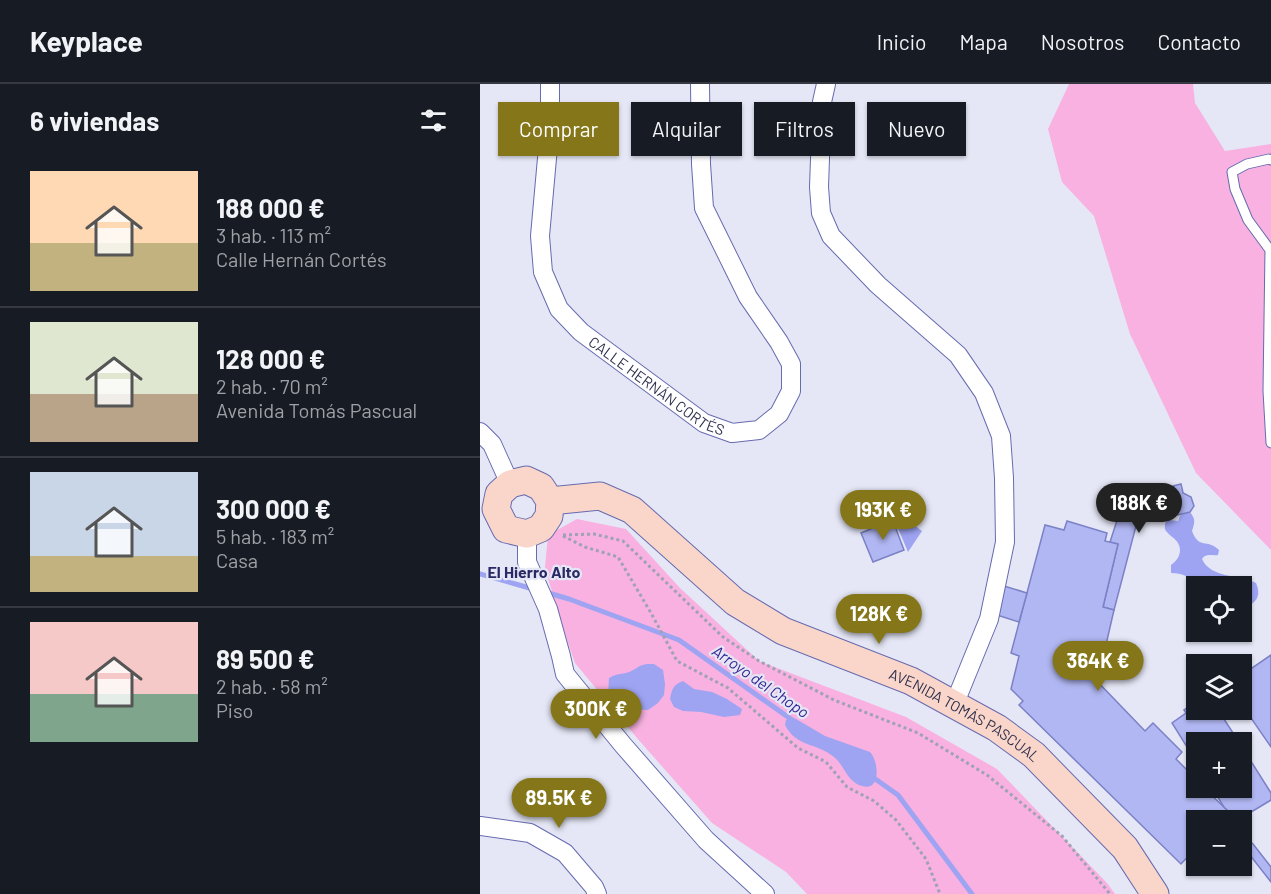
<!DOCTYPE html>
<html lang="es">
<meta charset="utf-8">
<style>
:root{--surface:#171b24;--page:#242831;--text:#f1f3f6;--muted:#9ea1a6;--line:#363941;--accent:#857619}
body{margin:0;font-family:Barlow,sans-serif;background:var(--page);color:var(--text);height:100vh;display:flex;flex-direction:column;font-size:22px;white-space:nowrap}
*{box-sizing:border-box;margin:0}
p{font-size:20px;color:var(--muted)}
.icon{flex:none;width:33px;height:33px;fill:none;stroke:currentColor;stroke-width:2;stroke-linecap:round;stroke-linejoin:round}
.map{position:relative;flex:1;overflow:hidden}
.panel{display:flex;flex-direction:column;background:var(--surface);width:480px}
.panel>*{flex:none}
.guide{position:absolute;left:18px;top:18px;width:570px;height:54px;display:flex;gap:12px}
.controls{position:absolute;left:706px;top:492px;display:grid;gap:12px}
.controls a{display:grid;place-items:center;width:66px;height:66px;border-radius:0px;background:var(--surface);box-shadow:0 2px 4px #0004;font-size:30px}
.price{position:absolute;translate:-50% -51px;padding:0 14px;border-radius:21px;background:var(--accent);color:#fff;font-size:20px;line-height:39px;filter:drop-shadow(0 2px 3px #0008)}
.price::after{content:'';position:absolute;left:50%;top:36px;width:18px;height:14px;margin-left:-9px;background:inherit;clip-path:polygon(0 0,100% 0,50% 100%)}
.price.selected{background:#222;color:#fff}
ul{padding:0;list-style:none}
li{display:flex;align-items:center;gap:18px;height:150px;padding:0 30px}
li+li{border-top:2px solid var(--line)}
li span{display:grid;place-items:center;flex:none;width:168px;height:120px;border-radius:0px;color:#555}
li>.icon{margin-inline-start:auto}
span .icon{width:72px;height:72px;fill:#fffc;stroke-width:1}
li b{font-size:26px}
h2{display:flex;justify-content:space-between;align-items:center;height:72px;padding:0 30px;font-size:26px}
.pill{padding:0 21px;border-radius:0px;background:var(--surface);box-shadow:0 2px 4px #0004;font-size:21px;line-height:54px}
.pill.selected{background:var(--accent);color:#fff}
header{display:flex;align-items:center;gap:36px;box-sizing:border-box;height:84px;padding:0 30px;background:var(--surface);border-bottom:2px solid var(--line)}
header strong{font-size:28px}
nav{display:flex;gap:33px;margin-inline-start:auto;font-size:21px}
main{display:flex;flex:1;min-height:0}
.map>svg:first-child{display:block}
.green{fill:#f8b1e0}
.water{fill:#9ea4f2}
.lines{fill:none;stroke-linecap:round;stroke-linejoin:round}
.stream{stroke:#9ea4f2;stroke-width:5}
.building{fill:#b1b7f2;stroke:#7b81c6;stroke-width:1.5}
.lane-casing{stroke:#676baf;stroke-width:11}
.street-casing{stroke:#676baf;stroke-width:20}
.secondary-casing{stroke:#676baf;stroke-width:29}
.path{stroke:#9fa1b5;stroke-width:3;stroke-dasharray:3 3;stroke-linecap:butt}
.lane{stroke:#fff;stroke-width:9}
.street{stroke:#fff;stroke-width:18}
.secondary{stroke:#fad6ca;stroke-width:27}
.labels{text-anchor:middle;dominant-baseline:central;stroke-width:4.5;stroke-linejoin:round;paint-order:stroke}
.street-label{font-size:15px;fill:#2e304d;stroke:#e5e7f6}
.neighbourhood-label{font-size:16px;font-weight:bold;fill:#2a2966;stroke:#e5e7f6}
.water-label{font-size:16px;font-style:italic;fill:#332492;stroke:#e5e7f6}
</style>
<header>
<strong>Keyplace</strong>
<nav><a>Inicio</a><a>Mapa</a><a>Nosotros</a><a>Contacto</a></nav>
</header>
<main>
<section class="panel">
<h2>6 viviendas<svg class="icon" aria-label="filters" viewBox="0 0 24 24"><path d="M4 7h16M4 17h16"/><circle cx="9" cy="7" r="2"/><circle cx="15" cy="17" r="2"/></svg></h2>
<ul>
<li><span style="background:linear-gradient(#ffd9b3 60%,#c2b280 0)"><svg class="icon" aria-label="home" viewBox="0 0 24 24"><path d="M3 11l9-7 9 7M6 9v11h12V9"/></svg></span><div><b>188 000 €</b><p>3 hab. · 113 m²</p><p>Calle Hernán Cortés</p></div></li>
<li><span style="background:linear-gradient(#dfe7d0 60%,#b9a48a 0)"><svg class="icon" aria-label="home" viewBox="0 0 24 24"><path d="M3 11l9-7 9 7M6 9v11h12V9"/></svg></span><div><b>128 000 €</b><p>2 hab. · 70 m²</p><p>Avenida Tomás Pascual</p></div></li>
<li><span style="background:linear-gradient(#c9d6e8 70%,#c2b280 0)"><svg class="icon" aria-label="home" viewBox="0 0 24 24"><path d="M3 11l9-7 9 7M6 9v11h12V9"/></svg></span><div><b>300 000 €</b><p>5 hab. · 183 m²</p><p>Casa</p></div></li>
<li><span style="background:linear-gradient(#f6c9c9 60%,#7fa58c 0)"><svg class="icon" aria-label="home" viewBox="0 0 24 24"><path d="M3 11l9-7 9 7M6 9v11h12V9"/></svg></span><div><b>89 500 €</b><p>2 hab. · 58 m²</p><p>Piso</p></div></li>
</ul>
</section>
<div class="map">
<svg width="791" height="810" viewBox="0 0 791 810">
<rect width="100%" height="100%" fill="#e5e7f6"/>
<!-- green -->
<g class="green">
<polygon points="589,0 713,0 715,19 745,67 791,60 791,466 716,389 650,250 614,132 582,98 568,45"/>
<polygon points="97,435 146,445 200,504 279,577 426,633 517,685 627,799 635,810 327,810 306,788 232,739 157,654 95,579 79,533 65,483 68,451"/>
</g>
<!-- water -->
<g class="water">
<path d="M709 427C716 435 715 438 712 447 719 466 727 454 739 466L738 471C731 472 726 469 722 475 731 495 760 490 776 499 782 512 776 521 762 523V502H718C712 493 702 489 691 489V481C698 476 703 468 698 459 696 455 690 452 687 448 684 445 685 443 685 439L689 436 698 437 700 432Z"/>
<polygon points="429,437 442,447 428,468 417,442"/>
<path d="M167 580H174L183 586 185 600 184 611 178 619 168 626 143 625 137 622 128 613 129 594C138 588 146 591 153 586 159 583 160 581 167 580Z"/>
<path d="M203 597 214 605 232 608 247 615 262 625 260 631 244 633 221 628 203 627 194 623 190 615C192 605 193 601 203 597Z"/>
<path d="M311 633 316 635 345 652 390 668C399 677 401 708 382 702 367 698 365 682 354 673 336 658 317 664 305 641L306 636Z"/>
</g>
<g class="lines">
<!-- stream -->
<g class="stream">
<polyline points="0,490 53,505"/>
<polyline points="65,508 89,515 199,556 315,638"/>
<polyline points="391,692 418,711 492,810"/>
</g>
</g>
<!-- building -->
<g class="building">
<polygon points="701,400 703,409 711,413 714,422 710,428 698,431 693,429 657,438 634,526 623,523 638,460 630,458 641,424 693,414 696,410 693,402"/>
<polygon points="415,435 421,443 416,445 424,466 393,478 381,449"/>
<polygon points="587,437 627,449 625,457 638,460 623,523 634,526 625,565 614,562 608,582 614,590 613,593 665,647 673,639 702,668 696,675 717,696 717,704 724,704 750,729 744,736 717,736 717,763 701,780 539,621 543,617 531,605 539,572 531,569 565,441 584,446"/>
<polygon points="524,502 547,509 539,538 517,531"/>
<polygon points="791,571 791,663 762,621 762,591"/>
<polygon points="714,619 717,622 717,626 738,626 759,658 717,658 717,679 692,639 706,629 704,626"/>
<polygon points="762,663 791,709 791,716 758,736 744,723 732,704 762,704"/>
<polygon points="762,749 773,760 791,783 791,798 762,761"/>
</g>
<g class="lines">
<defs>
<polyline id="lane" points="791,76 789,75 767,80 752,88 755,105 768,136 790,166 788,307 791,359"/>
<g id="street">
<path id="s1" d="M70 0V41L60 152 63 188 79 225 101 248 224 339 252 349 279 346 299 330 311 307V280L299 258 268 213 224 124 221 80 220 0"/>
<polyline points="346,0 342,18 339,103 341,129 351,152 398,201 478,271 504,309 521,352 524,394 525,458 509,535 474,621"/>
<polyline points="0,348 12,360 30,400"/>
<polyline points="47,450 47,478 68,525 81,572 85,590 143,661 226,756 285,810"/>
<polyline points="0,742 50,749 85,769 114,803 117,810"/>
</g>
<g id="secondary">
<polygon points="46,396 61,403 70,417 69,432 61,444 47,450 26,445 16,425 19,410 30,400"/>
<path id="s2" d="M70 417 120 412 152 426 255 518 303 547 431 597 517 644 554 671 645 764 675 810"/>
</g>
</defs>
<!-- lane casing -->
<use href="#lane" class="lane-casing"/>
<!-- street casing -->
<use href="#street" class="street-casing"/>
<!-- secondary casing -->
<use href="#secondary" class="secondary-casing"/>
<!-- path -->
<g class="path">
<polyline points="83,451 114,450 143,457 243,553 279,577 354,616 438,649 507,691 582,752 630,810"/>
<polyline points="83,452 105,463 138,473 171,529 197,577 248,604 318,664 346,678 367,703 394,717 416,736 446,775 460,810"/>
</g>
<!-- lane -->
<use href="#lane" class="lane"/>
<!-- street -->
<use href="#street" class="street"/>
<!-- secondary -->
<use href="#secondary" class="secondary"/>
</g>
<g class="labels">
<!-- street labels -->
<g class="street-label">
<text stroke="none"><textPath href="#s1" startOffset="354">CALLE HERNÁN CORTÉS</textPath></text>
<text stroke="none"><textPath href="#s2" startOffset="480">AVENIDA TOMÁS PASCUAL</textPath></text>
</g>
<!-- neighbourhood labels -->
<g class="neighbourhood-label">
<text x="54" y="487">El Hierro Alto</text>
</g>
<!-- water labels -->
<g class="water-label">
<text transform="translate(281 597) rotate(35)">Arroyo del Chopo</text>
</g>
</g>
</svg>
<div class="controls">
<a><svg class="icon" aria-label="locate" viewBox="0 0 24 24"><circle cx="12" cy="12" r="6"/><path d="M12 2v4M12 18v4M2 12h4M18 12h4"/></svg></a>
<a><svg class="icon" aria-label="layers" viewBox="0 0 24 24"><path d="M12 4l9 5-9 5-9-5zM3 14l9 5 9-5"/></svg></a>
<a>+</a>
<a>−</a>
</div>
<b class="price selected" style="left:659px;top:450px">188K €</b>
<b class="price" style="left:403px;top:457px">193K €</b>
<b class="price" style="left:399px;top:561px">128K €</b>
<b class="price" style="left:618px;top:608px">364K €</b>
<b class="price" style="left:116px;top:656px">300K €</b>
<b class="price" style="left:79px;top:745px">89.5K €</b>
<div class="guide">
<a class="pill selected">Comprar</a>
<a class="pill">Alquilar</a>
<a class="pill">Filtros</a>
<a class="pill">Nuevo</a>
</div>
</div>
</main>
